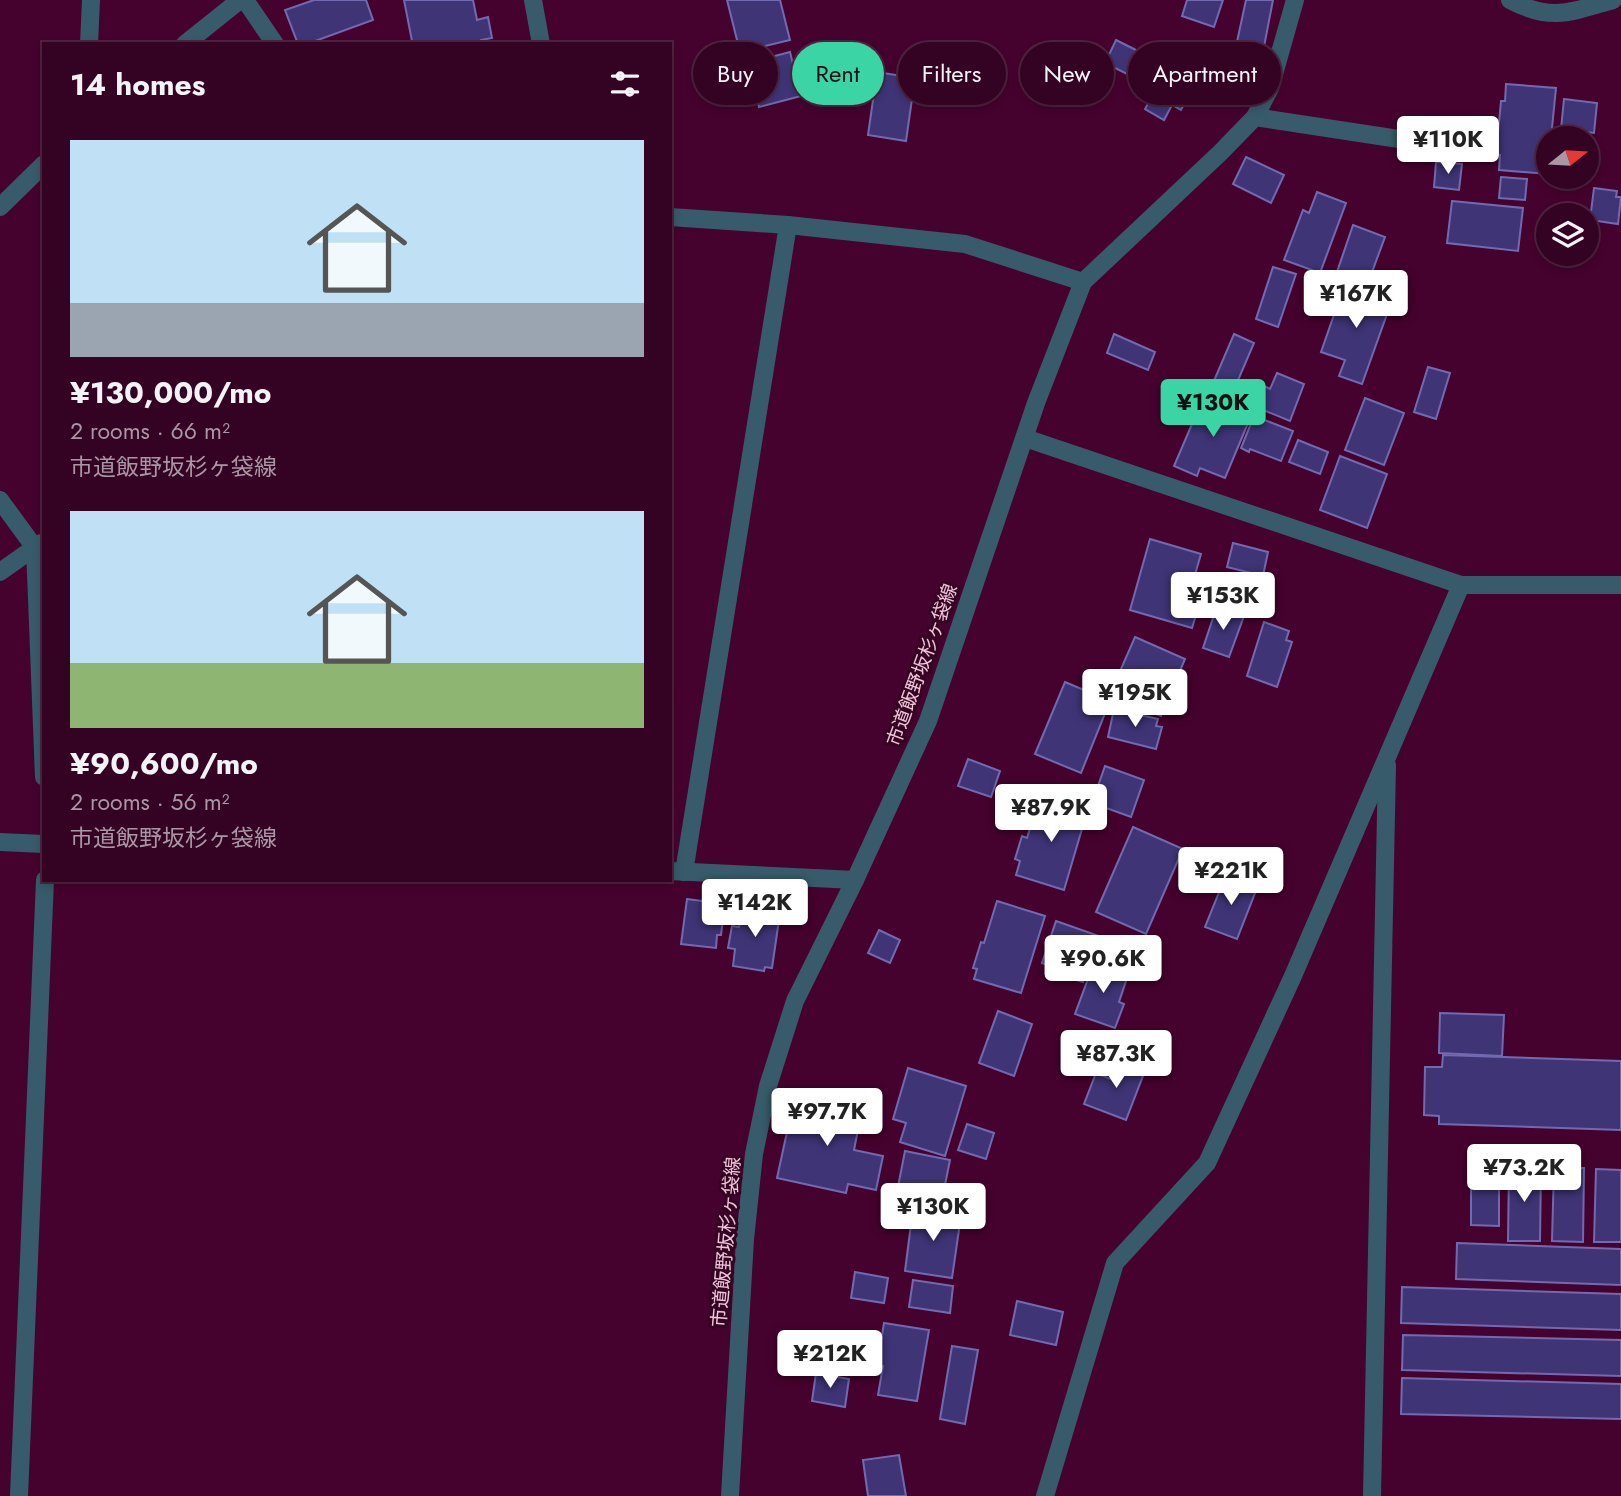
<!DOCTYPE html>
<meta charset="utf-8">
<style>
:root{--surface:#340222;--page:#3c0c2a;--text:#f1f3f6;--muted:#a997a5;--line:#4e2440;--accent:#3ad4a5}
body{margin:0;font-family:Jost,"Noto Sans JP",sans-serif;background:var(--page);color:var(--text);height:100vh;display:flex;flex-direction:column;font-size:26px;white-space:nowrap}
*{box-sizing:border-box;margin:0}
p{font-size:23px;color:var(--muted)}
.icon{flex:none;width:38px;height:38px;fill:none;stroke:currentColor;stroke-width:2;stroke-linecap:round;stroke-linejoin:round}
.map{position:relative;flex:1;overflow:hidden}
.sheet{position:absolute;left:42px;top:42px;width:630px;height:840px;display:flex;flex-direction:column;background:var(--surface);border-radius:0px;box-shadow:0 4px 10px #0003,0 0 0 2px var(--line)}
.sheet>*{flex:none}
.banner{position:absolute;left:693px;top:42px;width:665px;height:63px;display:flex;gap:14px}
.needle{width:46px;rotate:72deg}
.fabs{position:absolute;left:1536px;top:126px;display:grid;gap:14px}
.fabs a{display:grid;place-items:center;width:63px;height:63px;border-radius:50%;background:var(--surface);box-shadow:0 4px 10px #0003,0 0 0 2px var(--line);font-size:35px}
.price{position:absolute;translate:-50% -60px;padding:0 16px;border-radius:7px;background:#fff;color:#222;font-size:23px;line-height:46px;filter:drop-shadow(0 2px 4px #0008)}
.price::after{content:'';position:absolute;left:50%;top:42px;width:21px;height:16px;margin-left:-10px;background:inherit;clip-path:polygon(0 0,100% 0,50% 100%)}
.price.on{background:var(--accent);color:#111}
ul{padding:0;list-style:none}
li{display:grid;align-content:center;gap:14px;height:371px;padding:0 28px}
li span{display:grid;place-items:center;height:217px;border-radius:0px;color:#555}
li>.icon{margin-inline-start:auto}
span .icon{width:126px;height:126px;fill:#fffc;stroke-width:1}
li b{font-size:30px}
h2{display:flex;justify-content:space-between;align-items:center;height:84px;padding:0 28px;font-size:30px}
.pill{padding:0 24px;border-radius:32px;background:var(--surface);box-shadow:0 4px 10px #0003,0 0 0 2px var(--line);font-size:24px;line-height:63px}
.pill.on{background:var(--accent);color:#111}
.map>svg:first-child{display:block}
.building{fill:#3f3476;stroke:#726ab0;stroke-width:2}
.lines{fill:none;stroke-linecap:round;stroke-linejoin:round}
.minor{stroke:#375b6a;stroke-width:18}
.labels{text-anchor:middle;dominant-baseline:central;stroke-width:6;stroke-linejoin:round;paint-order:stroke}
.street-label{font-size:19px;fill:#f0c6da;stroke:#350423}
</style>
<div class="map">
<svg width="1621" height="1496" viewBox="0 0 1621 1496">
<rect width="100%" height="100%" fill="#46022e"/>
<!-- building -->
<g class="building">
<polygon points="314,0 366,0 373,20 307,44 298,44 285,10"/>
<polygon points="404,0 473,0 477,20 488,17 492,38 481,40 482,44 407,44 407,42 412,41"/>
<polygon points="727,0 780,0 790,40 740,52"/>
<polygon points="1187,0 1223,0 1214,27 1182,16"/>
<polygon points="1246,0 1273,0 1262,57 1235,51"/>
<polygon points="1116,40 1148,56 1137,79 1105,63"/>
<polygon points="790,52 801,96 759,107 748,63"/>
<polygon points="1165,58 1199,77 1181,110 1172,105 1164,120 1145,109 1153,94 1146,91"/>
<polygon points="877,72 915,78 906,141 868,135"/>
<polygon points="1506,84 1556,88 1551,138 1549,138 1548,174 1499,170 1500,155 1496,155 1501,101 1505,101"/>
<polygon points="1564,99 1597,103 1594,133 1561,129"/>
<polygon points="1246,157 1284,175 1271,203 1233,184"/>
<polygon points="1436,162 1462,164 1459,190 1434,187"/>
<polygon points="1501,177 1527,179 1525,200 1499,198"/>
<polygon points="1594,188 1617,191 1616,197 1621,197 1618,224 1590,220"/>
<polygon points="1317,192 1346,203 1320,273 1284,260 1303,210 1309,213"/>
<polygon points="1452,201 1523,208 1518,251 1447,243"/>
<polygon points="1353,225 1385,237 1368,283 1337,272"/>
<polygon points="1273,267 1296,274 1278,327 1256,319"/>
<polygon points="1345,283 1392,300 1362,384 1339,376 1345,360 1321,352"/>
<polygon points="1114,334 1155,352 1148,370 1107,353"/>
<polygon points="1234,334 1254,343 1230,399 1210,390"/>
<polygon points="1428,367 1450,373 1436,419 1414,412"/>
<polygon points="1277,373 1304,384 1290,421 1256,407 1264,386 1270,389"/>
<polygon points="1204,396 1251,416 1225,478 1200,468 1197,476 1174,466"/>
<polygon points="1365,398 1404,413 1384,465 1345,450"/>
<polygon points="1254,416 1293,431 1281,461 1250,449 1249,452 1241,448"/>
<polygon points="1298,440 1328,452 1320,474 1289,462"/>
<polygon points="1340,456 1387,474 1367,528 1320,510"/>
<polygon points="1150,539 1201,554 1188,599 1200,602 1192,628 1130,610"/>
<polygon points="1233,543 1268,552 1263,576 1227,567"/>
<polygon points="1217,606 1244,616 1229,657 1203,648"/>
<polygon points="1264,622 1289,631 1286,640 1292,642 1277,687 1247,676"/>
<polygon points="1135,637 1185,659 1161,716 1110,694"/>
<polygon points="1065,682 1110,701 1081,773 1035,754"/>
<polygon points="1114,709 1158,719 1156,726 1162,727 1156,749 1108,737"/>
<polygon points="968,759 1000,771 991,797 958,786"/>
<polygon points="1105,766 1144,780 1131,817 1092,803"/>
<polygon points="1040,797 1087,812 1064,890 1016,875 1020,861 1015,859 1022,836 1027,838"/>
<polygon points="1133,827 1183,849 1146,934 1096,912"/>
<polygon points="1226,875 1257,888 1237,939 1205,927"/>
<polygon points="687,899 725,904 721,935 717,935 716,948 681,944"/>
<polygon points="997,901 1045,916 1021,993 974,979 977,969 973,968 981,942 984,943"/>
<polygon points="742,906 780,913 772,968 765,967 764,971 733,966 735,949 728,948 732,926 739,927"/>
<polygon points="1056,921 1099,936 1083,982 1067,977 1069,972 1042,963"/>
<polygon points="879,930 900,940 890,963 868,953"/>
<polygon points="1095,960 1129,972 1119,1002 1124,1004 1115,1028 1075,1014"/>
<polygon points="998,1011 1032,1024 1014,1076 979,1063"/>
<polygon points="1440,1013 1504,1015 1502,1056 1439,1053"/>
<polygon points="1443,1055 1621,1061 1621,1130 1439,1124 1439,1116 1424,1115 1425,1067 1442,1067"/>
<polygon points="1121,1058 1146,1068 1126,1120 1084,1104 1096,1073 1113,1080"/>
<polygon points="908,1068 966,1086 945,1156 900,1142 906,1123 893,1119"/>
<polygon points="795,1095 862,1109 854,1150 883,1156 876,1190 848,1184 846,1193 777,1178"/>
<polygon points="967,1124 994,1133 986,1159 958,1150"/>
<polygon points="905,1151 950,1160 940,1210 895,1202"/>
<polygon points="1509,1167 1541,1167 1540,1241 1508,1241"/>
<polygon points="1554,1168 1584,1168 1583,1242 1552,1241"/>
<polygon points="1596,1169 1621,1170 1621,1242 1594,1242"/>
<polygon points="1471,1187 1499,1187 1499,1226 1471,1225"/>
<polygon points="913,1209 961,1216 952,1278 905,1271"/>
<polygon points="1457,1243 1621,1249 1621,1285 1456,1279"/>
<polygon points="855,1272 888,1278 884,1303 851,1298"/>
<polygon points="913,1280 953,1286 950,1313 909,1307"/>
<polygon points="1402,1287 1621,1294 1621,1330 1401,1323"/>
<polygon points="1017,1301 1063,1312 1056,1345 1010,1335"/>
<polygon points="884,1323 929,1330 917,1401 878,1395 883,1366 877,1365"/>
<polygon points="1403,1335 1621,1340 1621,1376 1402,1370"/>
<polygon points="952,1346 978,1350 965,1424 940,1419"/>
<polygon points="816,1373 849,1379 845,1407 812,1401"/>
<polygon points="1402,1378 1621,1384 1621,1419 1401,1414"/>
<polygon points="899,1455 906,1496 868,1496 863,1460"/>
</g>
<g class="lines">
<!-- minor -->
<g class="minor">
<polyline points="245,0 275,44"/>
<polyline points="533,0 541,44"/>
<path d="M1510 0C1551 22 1571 12 1613 0"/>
<polyline points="89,44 91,0"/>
<polyline points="185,44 240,0"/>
<polyline points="1255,117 1484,152"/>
<polyline points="0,207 44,164"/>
<polyline points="670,217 788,225 965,244 1083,282"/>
<polyline points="1025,438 1461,585 1621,585"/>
<polyline points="0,500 35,548 44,777"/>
<polyline points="0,572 41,543"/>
<polyline points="0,842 44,844"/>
<polyline points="670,871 855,880"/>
<polyline points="684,872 788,225"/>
<polyline points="19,1496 45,880"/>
<polyline points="730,1496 745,1239 754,1154 768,1086 795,1001 855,880 928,721 1036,403 1083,282 1220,153 1255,117 1270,88 1295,0"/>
<polyline points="1045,1496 1115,1263 1207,1163 1293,976 1461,585"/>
<polyline points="1372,1496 1387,765"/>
</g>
</g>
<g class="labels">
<!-- street labels -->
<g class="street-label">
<text transform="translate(922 665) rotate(-70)">市道飯野坂杉ヶ袋線</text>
<text transform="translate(726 1242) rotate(-85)">市道飯野坂杉ヶ袋線</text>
</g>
</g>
</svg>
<div class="fabs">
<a><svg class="needle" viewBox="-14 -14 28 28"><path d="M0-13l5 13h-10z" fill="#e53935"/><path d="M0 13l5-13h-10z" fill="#a997a5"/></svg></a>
<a><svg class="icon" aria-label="layers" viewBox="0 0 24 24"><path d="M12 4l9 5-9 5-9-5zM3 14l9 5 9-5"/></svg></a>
</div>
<b class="price" style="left:1448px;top:176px">¥110K</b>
<b class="price" style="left:1356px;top:330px">¥167K</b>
<b class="price on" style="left:1213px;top:439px">¥130K</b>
<b class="price" style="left:1223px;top:632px">¥153K</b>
<b class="price" style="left:1135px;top:729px">¥195K</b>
<b class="price" style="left:1051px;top:844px">¥87.9K</b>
<b class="price" style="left:1231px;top:907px">¥221K</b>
<b class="price" style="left:755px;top:939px">¥142K</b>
<b class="price" style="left:1103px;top:995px">¥90.6K</b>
<b class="price" style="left:1116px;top:1090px">¥87.3K</b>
<b class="price" style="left:827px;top:1148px">¥97.7K</b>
<b class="price" style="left:1524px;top:1204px">¥73.2K</b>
<b class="price" style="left:933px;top:1243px">¥130K</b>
<b class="price" style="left:830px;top:1390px">¥212K</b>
<div class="banner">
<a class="pill">Buy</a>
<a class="pill on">Rent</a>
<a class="pill">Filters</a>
<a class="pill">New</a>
<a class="pill">Apartment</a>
</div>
<section class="sheet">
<h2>14 homes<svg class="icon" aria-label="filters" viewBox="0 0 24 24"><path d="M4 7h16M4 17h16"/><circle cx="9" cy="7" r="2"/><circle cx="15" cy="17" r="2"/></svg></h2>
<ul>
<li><span style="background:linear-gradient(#bfe0f5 75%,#9aa5b1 0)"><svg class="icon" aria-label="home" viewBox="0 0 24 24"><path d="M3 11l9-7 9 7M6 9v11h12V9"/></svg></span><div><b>¥130,000/mo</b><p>2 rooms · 66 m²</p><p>市道飯野坂杉ヶ袋線</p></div></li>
<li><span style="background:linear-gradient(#bfe0f5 70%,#8fb573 0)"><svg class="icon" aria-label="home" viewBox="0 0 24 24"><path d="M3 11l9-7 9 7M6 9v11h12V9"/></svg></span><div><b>¥90,600/mo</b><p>2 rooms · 56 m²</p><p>市道飯野坂杉ヶ袋線</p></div></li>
</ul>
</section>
</div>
